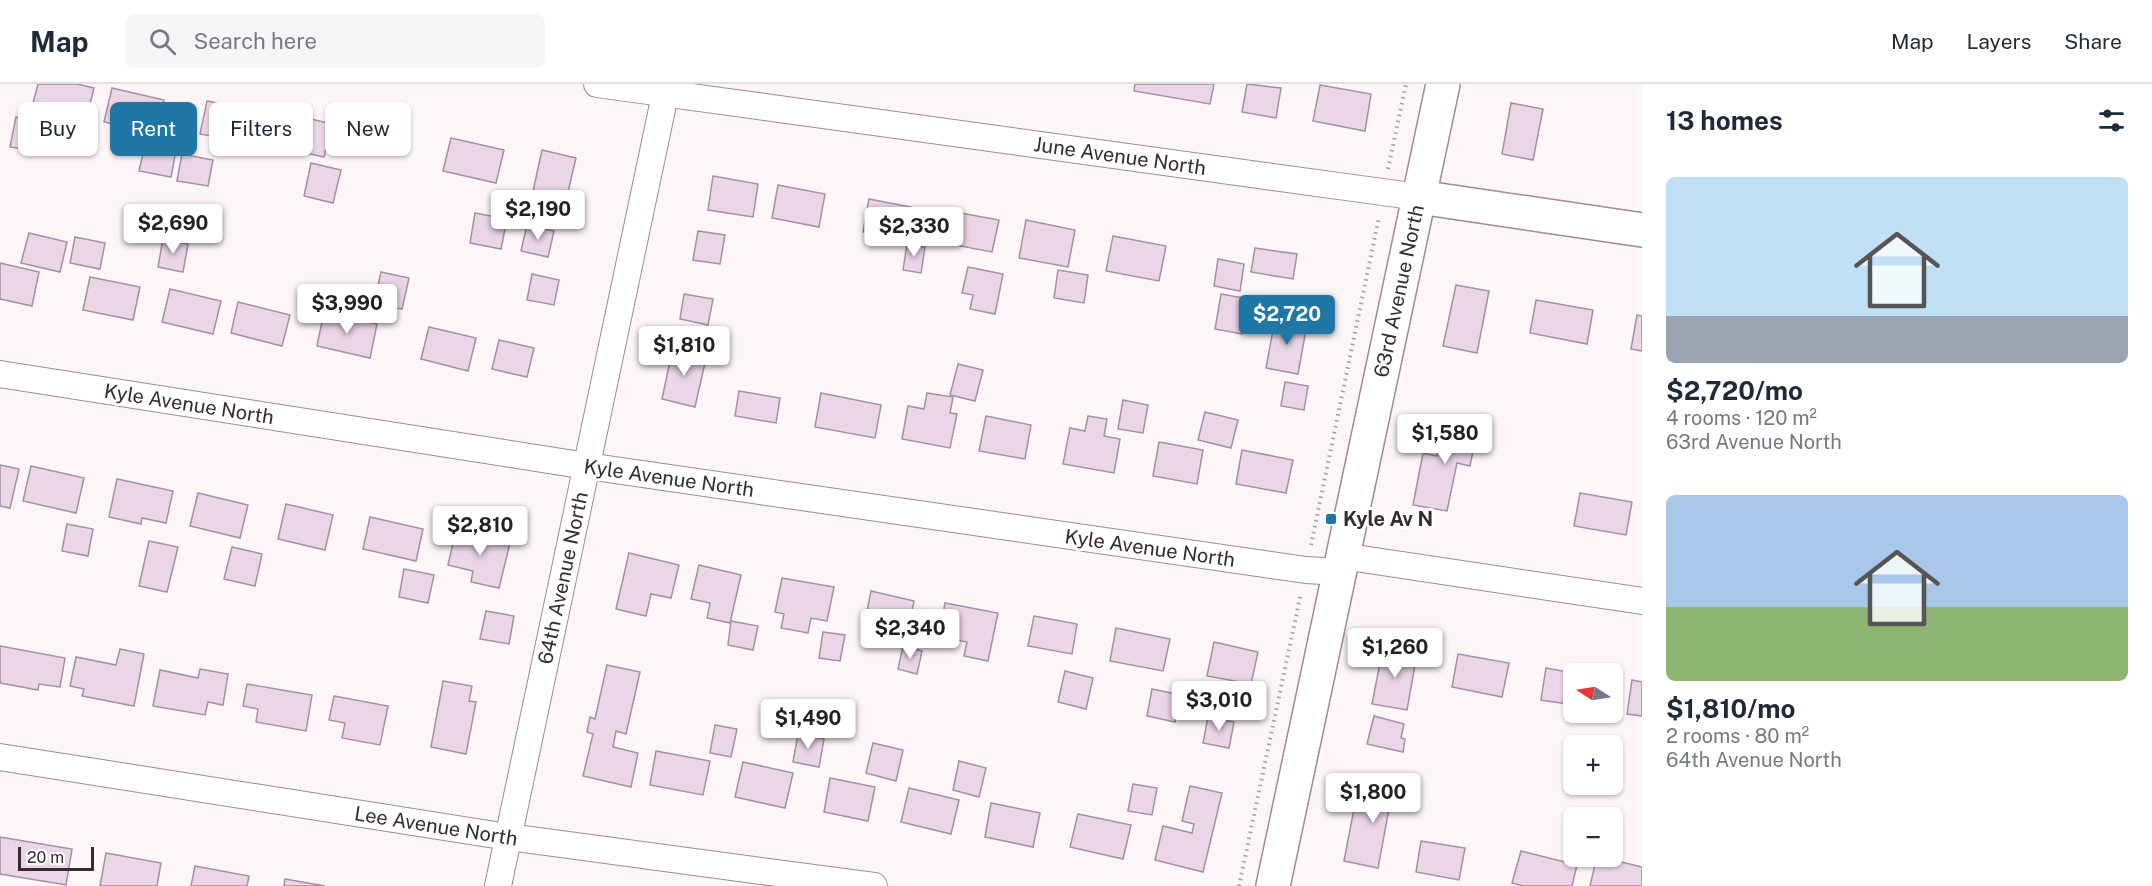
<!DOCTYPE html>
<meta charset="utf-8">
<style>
:root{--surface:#fff;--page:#f6f6f7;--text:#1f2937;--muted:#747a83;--line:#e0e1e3;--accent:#1f77a6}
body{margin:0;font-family:"Public Sans",sans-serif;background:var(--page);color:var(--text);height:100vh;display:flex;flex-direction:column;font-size:22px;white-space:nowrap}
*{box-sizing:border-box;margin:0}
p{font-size:20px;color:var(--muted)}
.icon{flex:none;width:33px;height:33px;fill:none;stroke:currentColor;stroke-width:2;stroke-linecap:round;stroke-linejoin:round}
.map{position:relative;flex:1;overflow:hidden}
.sheet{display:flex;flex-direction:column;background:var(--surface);width:510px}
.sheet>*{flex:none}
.hud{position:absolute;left:18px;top:18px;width:570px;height:54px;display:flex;gap:12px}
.needle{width:39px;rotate:282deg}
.buttons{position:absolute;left:1563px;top:579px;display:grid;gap:12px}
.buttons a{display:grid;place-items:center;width:60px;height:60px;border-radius:9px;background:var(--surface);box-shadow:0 2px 4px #0004;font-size:30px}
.scale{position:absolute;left:18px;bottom:15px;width:76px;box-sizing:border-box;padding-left:6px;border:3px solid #362b2f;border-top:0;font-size:16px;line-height:21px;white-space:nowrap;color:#362b2f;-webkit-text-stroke:4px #fff;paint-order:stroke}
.price{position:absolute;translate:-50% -51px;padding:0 14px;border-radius:6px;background:#fff;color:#222;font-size:20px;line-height:39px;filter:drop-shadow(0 2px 3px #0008)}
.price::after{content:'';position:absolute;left:50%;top:36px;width:18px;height:14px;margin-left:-9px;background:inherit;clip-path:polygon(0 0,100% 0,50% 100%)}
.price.current{background:var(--accent);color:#fff}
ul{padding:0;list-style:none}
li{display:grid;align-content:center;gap:12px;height:318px;padding:0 24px}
li span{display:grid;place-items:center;height:186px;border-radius:9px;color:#555}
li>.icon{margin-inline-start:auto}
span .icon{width:108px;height:108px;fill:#fffc;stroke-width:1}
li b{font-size:26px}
h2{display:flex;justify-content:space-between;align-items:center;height:72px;padding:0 24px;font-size:26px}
.chip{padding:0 21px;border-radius:9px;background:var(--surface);box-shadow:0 2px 4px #0004;font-size:21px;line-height:54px}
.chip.current{background:var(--accent);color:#fff}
header{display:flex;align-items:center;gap:36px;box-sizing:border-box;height:84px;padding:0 30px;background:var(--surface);border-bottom:2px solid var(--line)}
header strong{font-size:28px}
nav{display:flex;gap:33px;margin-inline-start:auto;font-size:21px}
.search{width:420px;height:54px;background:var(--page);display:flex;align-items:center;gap:15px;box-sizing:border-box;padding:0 21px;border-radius:9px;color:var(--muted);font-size:22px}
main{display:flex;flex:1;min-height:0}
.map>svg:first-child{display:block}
.building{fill:#ebd6e8;stroke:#a490a1;stroke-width:1.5}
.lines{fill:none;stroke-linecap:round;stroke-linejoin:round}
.street-casing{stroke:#a38992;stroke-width:28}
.secondary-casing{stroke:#a38992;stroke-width:36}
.path{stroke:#a69ea1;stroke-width:4;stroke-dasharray:1.5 4.5;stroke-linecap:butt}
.street{stroke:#fff;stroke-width:26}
.secondary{stroke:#fff;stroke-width:33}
.poi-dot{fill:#1f77a6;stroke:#fff;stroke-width:2}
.labels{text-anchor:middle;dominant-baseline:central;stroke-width:6;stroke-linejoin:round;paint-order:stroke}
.street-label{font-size:20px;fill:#362b2f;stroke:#fff}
.poi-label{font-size:20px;font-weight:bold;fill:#362b2f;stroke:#fff;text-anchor:start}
</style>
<header>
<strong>Map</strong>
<div class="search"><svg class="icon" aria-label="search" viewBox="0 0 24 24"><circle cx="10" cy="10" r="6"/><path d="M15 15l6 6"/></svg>Search here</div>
<nav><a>Map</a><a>Layers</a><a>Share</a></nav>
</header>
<main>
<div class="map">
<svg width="1642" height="802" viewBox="0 0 1642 802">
<rect width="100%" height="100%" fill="#fcf6f8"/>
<!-- building -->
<g class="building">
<polygon points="38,0 77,0 94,4 85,40 31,27"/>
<polygon points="1135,0 1214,0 1210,20 1134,7"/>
<polygon points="1247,0 1281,4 1276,34 1242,28"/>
<polygon points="1320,1 1371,10 1365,47 1313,37"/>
<polygon points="112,4 164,16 157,49 104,38"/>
<polygon points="207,17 260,27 254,60 200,50"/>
<polygon points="1511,19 1543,25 1533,76 1502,70"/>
<polygon points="278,27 332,40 324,73 270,61"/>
<polygon points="16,33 44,39 39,68 10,63"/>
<polygon points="451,54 504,66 496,99 443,87"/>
<polygon points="145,60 176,66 171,93 139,87"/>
<polygon points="542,66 576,74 563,129 530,121"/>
<polygon points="182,70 213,76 208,102 177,97"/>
<polygon points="311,79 341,86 333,119 304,112"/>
<polygon points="713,92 758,100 753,133 708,126"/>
<polygon points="778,101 825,110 819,143 772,134"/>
<polygon points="869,115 911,123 905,156 863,148"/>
<polygon points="950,127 999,136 992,168 944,159"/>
<polygon points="475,129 507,135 501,165 470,159"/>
<polygon points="1026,136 1075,146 1068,183 1019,174"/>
<polygon points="527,141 554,147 548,173 521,167"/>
<polygon points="698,147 725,151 720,180 693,176"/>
<polygon points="29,149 67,158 60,188 21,179"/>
<polygon points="1113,152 1166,162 1159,197 1106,187"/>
<polygon points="75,153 105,159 100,185 70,179"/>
<polygon points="163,155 188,160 183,188 158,183"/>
<polygon points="907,160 925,163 921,189 903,186"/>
<polygon points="1255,164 1297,170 1293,195 1251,188"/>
<polygon points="1218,175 1244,180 1240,207 1214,202"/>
<polygon points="0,179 39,188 32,222 0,215"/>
<polygon points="968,183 1003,190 995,230 970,225 973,211 962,209"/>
<polygon points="1058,186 1088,191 1084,219 1054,214"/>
<polygon points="381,188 409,194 402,225 374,219"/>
<polygon points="532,190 559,196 554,221 527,216"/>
<polygon points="90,193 140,203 133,236 83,226"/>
<polygon points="1456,201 1489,207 1477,269 1443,262"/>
<polygon points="170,205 221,217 213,250 162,238"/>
<polygon points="684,210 713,215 708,241 680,235"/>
<polygon points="1221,210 1249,215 1242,250 1215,245"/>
<polygon points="1536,216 1593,226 1587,260 1530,249"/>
<polygon points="238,218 290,231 282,262 231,249"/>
<polygon points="324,228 377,240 370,274 317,262"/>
<polygon points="1637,231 1642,232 1642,267 1631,265"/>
<polygon points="1275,235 1307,240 1298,290 1266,284"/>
<polygon points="429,243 476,254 468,287 421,275"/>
<polygon points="499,256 534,264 527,293 492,285"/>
<polygon points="673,263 707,270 695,323 662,315"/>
<polygon points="958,280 983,286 975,317 950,311"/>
<polygon points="1285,298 1308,302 1304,326 1281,322"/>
<polygon points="739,307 780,314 776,339 735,332"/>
<polygon points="821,309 881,321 875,354 815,343"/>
<polygon points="927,309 953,313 950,329 957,330 950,364 902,355 908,322 924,325"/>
<polygon points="1123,316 1148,321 1143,349 1118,345"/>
<polygon points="1205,328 1238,336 1231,364 1198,356"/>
<polygon points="986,332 1031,341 1025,375 979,367"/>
<polygon points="1088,332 1107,335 1104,352 1120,355 1114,389 1063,380 1070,344 1085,347"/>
<polygon points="1444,335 1478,342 1470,382 1457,379 1447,427 1413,421 1423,369 1437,372"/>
<polygon points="1159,358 1203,366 1197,400 1153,392"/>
<polygon points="1242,366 1293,376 1286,409 1236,400"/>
<polygon points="0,381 19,385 10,424 0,422"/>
<polygon points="31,382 84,394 76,429 23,417"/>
<polygon points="117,395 173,407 166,439 142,434 141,440 109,433"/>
<polygon points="198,409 248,421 240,454 190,442"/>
<polygon points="1580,409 1632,418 1626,451 1574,442"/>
<polygon points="286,420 333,431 325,466 278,455"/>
<polygon points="370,433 423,445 416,477 363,465"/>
<polygon points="67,440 93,445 88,472 62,467"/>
<polygon points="456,446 510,459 499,504 471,498 473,487 448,481"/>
<polygon points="149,457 178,463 167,508 139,502"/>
<polygon points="232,463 262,470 255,502 224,495"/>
<polygon points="629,469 679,481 671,514 651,510 646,532 616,525"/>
<polygon points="699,481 741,491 730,539 707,534 710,519 691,515"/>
<polygon points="404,485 434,491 428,519 399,513"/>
<polygon points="782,494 834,503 827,537 811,534 808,549 781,544 784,530 775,528"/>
<polygon points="871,507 914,517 907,551 864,542"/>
<polygon points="945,519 998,529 988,577 964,572 967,558 939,553"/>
<polygon points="486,527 514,532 509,560 480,555"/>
<polygon points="1034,532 1077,540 1072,570 1028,562"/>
<polygon points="731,537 758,542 753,566 728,561"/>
<polygon points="1116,544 1170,555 1163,587 1110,577"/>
<polygon points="823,548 845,551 840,577 819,574"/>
<polygon points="1214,558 1258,568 1251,600 1207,592"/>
<polygon points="0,562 65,574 60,603 39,600 38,606 0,599"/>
<polygon points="903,562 922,567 917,590 898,585"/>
<polygon points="1383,564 1417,570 1407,626 1372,620"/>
<polygon points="120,565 144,570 134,622 82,612 84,605 70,602 76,573 116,581"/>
<polygon points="1458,570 1509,579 1502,613 1452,603"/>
<polygon points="607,581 640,588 626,650 616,647 613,663 638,669 631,703 583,692 593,650 587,648 590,633 595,635"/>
<polygon points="1546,584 1578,590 1574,590 1574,621 1541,616"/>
<polygon points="200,585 228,590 223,621 208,618 205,631 153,622 160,586 198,594"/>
<polygon points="1065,587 1093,594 1086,625 1058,618"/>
<polygon points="1632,596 1642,598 1642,632 1627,630"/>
<polygon points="443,597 472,602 469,617 476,618 466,670 431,663"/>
<polygon points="247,600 312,611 306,647 256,638 258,625 243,622"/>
<polygon points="1152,605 1181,611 1175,638 1147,632"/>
<polygon points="334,612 388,622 380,661 342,654 345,639 329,636"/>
<polygon points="1374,632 1404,640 1401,654 1405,655 1403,668 1367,660"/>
<polygon points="1208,633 1234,638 1229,664 1203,659"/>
<polygon points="715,641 737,645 731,673 710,669"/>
<polygon points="798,650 824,655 819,683 793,678"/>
<polygon points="873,659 903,666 896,697 866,689"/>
<polygon points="656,667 710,677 703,711 650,701"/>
<polygon points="959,677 986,684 979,713 953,706"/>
<polygon points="743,678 793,689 785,724 735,713"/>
<polygon points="830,694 875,703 868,737 824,728"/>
<polygon points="1376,694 1406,700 1400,727 1389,725 1378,784 1344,777 1354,725 1370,728"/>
<polygon points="1133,700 1157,704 1152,731 1128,727"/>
<polygon points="1190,702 1222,709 1203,788 1155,776 1163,742 1192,749 1194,740 1182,737"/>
<polygon points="909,704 959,716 951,750 901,738"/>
<polygon points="991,719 1040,729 1033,763 985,753"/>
<polygon points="1078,730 1131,741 1123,775 1070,763"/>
<polygon points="0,753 72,765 66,801 0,790"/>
<polygon points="1421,757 1465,764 1459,796 1416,788"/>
<polygon points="1521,767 1577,781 1572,802 1523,802 1512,799"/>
<polygon points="106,769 161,779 157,802 100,802"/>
<polygon points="1597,772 1642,783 1642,802 1590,802"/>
<polygon points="195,782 249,792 247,802 191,802"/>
<polygon points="285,795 325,802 284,802"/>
</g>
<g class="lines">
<defs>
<g id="street">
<polyline points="597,0 1419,113"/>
<polyline points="0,290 587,382 1306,486 1339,488"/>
<polyline points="1342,472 1642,517"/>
<polyline points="0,673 508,753 874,802"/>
<polyline points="498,802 665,11"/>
</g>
<g id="secondary">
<polyline points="1419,113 1642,146"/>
<polyline points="1273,802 1443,0"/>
</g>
</defs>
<!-- street casing -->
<use href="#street" class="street-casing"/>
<!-- secondary casing -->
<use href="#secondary" class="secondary-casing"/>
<!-- path -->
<g class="path">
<polyline points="1388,85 1406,0"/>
<polyline points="1311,461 1379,133"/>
<polyline points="1239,802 1301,509"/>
</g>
<!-- street -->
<use href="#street" class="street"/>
<!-- secondary -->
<use href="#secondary" class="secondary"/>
</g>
<!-- markers -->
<rect class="poi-dot" x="1325" y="429" width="12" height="12" rx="3"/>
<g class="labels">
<!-- street labels -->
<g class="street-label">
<text transform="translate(1120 72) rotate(8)">June Avenue North</text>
<text transform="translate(1399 207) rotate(-78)">63rd Avenue North</text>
<text transform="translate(189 320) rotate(9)">Kyle Avenue North</text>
<text transform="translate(669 394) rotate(8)">Kyle Avenue North</text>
<text transform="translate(1150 464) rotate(8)">Kyle Avenue North</text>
<text transform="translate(563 494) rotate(-78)">64th Avenue North</text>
<text transform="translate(436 742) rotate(9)">Lee Avenue North</text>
</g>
<!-- poi labels -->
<g class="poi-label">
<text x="1343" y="435">Kyle Av N</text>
</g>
</g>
</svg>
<div class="buttons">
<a><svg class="needle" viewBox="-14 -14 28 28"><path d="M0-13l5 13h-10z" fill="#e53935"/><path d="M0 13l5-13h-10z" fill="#747a83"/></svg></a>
<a>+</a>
<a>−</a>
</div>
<div class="scale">20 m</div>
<b class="price" style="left:538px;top:157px">$2,190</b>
<b class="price" style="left:173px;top:171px">$2,690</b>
<b class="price" style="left:914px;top:174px">$2,330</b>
<b class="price" style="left:347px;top:251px">$3,990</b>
<b class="price current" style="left:1287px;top:262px">$2,720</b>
<b class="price" style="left:684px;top:293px">$1,810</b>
<b class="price" style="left:1445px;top:381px">$1,580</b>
<b class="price" style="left:480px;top:473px">$2,810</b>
<b class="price" style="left:910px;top:576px">$2,340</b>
<b class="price" style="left:1395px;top:595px">$1,260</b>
<b class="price" style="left:1219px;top:648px">$3,010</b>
<b class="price" style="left:808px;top:666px">$1,490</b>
<b class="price" style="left:1373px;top:740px">$1,800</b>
<div class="hud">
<a class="chip">Buy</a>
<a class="chip current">Rent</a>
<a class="chip">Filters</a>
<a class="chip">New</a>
</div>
</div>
<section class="sheet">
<h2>13 homes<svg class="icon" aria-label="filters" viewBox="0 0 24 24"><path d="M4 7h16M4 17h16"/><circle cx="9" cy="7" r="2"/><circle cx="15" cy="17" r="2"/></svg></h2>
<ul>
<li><span style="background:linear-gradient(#bfe0f5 75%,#9aa5b1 0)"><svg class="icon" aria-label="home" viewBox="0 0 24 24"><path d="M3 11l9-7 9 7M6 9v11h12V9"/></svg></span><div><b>$2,720/mo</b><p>4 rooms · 120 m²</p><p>63rd Avenue North</p></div></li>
<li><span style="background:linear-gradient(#a9c7e8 60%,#8fb573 0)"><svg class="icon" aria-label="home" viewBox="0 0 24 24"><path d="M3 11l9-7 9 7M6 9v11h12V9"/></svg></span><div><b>$1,810/mo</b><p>2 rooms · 80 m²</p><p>64th Avenue North</p></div></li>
</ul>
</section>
</main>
